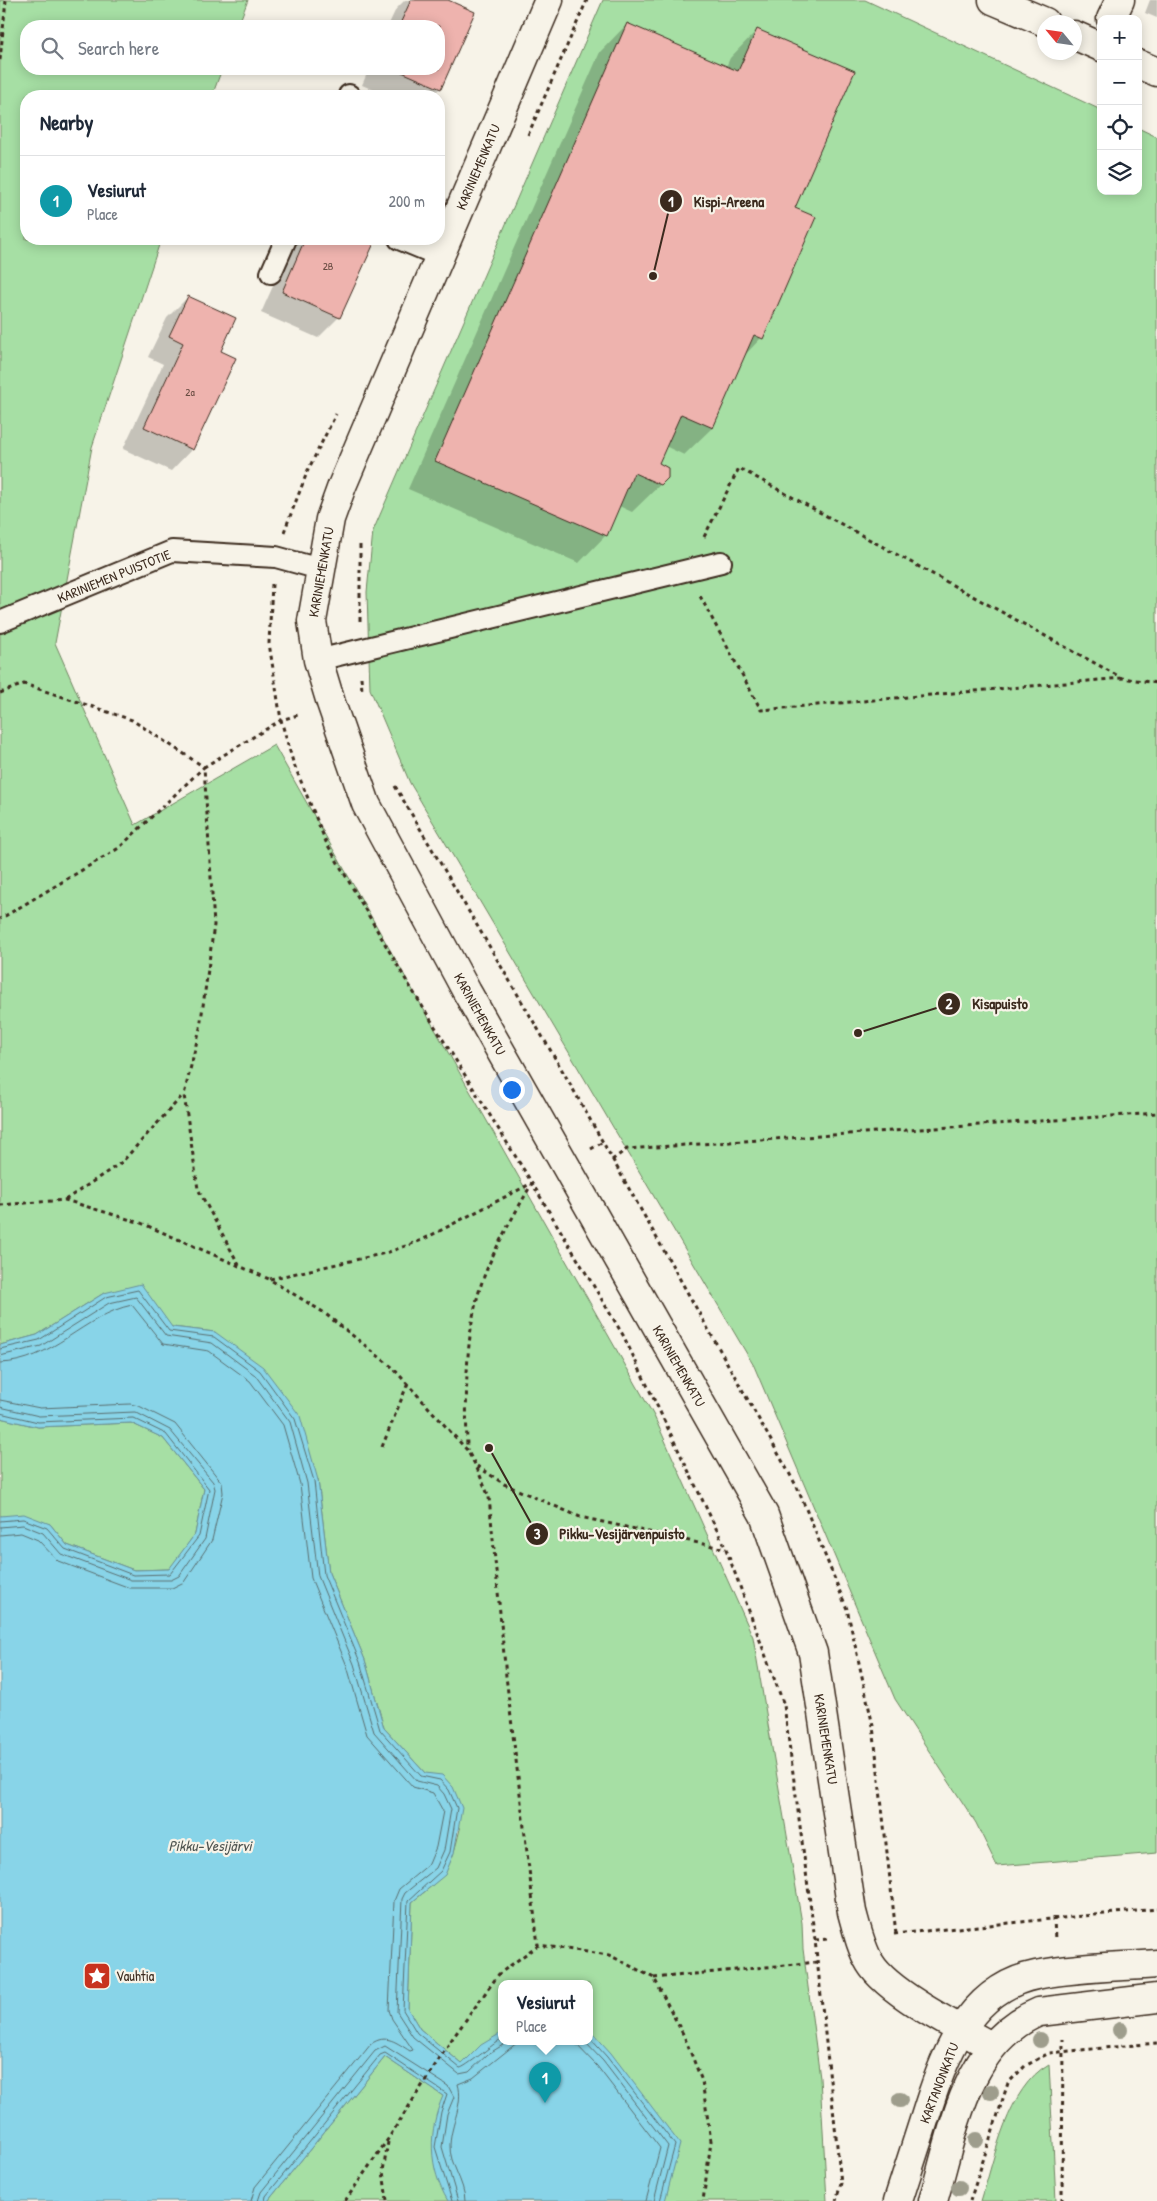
<!DOCTYPE html>
<html lang="en">
<head>
<meta charset="utf-8">
<style>
  body { margin:0; font-family:"Patrick Hand",sans-serif; background:#f2f2f3; color:#1f2937 }
  .controls { position:absolute; right:15px; top:15px; display:grid; overflow:hidden; border-radius:10px; box-shadow:0 2px 12px #0003 }
  .controls button { width:45px; height:45px; display:grid; place-items:center; padding:0; border:0; border-bottom:1px solid #e0e1e3; background:#fff; color:#1f2937; font:25px sans-serif }
  .compass { position:absolute; left:1037px; top:15px; width:45px; height:45px; border-radius:50%; background:#fff; box-shadow:0 2px 12px #0003; rotate:299deg }
  .you { position:absolute; left:511px; top:1089px; width:18px; height:18px; margin:-12px; border:4px solid #fff; border-radius:50%; background:#1a73e8; box-shadow:0 0 0 8px #1a73e833 }
  .badge { display:grid; place-items:center; width:32px; height:32px; border-radius:50%; background:#c8321e; color:#fff; font-size:16px; font-weight:700 }
  .pin { position:absolute; translate:-50% -41px; filter:drop-shadow(0 1px 2px #0008) }
  .pin::after { content:''; position:absolute; top:26px; width:18px; height:15px; background:inherit; clip-path:polygon(0 0,100% 0,50% 100%) }
  .popup { position:absolute; left:498px; top:1980px; width:95px; height:65px; box-sizing:border-box; display:grid; place-content:center; border-radius:10px; background:#fff; filter:drop-shadow(0 1px 4px #0005); font-size:16px; white-space:nowrap; color:#747a83 }
  .popup b { font-size:19px; color:#1f2937 }
  .popup::after { content:''; position:absolute; left:50%; top:100%; margin-left:-10px; border:10px solid transparent; border-top-color:#fff }
  .list { margin:0; padding:0; list-style:none }
  h2 { display:flex; justify-content:space-between; align-items:center; height:65px; margin:0; padding:0 20px; font-size:21px }
  h2 small { font-size:16px; font-weight:400; color:#747a83 }
  .list li { display:grid; grid-template-columns:32px 1fr auto; gap:15px; align-items:center; box-sizing:border-box; height:90px; padding:0 20px; border-top:1px solid #e0e1e3 }
  .list b { display:block; font-size:19px; white-space:nowrap }
  .list p { margin:0; font-size:16px; white-space:nowrap; color:#747a83 }
  .list em { font-size:16px; font-style:normal; color:#747a83 }
  .icon { flex:none; width:28px; height:28px; fill:none; stroke:currentColor; stroke-width:2; stroke-linecap:round; stroke-linejoin:round }
  .map { position:relative; flex:none; width:1157px; height:2201px; overflow:hidden }
  .search { position:absolute; background:#fff; box-shadow:0 2px 12px #0003; left:20px; top:20px; width:425px; height:55px; display:flex; align-items:center; gap:12px; box-sizing:border-box; padding:0 18px; border-radius:20px; color:#747a83; font-size:19px }
  .panel { position:absolute; background:#fff; box-shadow:0 2px 12px #0003; left:20px; top:90px; width:425px; height:155px; border-radius:20px }
  .map>svg:first-child { display:block }
  .green { fill:#a6dfa4; stroke:#708461; fill-rule:evenodd }
  .water { fill:#88d4e8; stroke:#699097 }
  .shadow { fill:#0003 }
  .lines { fill:none; stroke-linecap:round; stroke-linejoin:round }
  .shore { stroke:#5a6e6f; stroke-width:1 }
  .building { fill:#eeb3ae; stroke:#3b2a1e }
  .service-casing { stroke:#3b2a1e; stroke-width:24 }
  .minor-casing { stroke:#3b2a1e; stroke-width:31 }
  .secondary-casing { stroke:#3b2a1e; stroke-width:31 }
  .path { stroke:#3b2a1e; stroke-width:3; stroke-dasharray:4 4; stroke-linecap:butt }
  .service { stroke:#f7f3e8; stroke-width:20 }
  .minor { stroke:#f7f3e8; stroke-width:28 }
  .secondary { stroke:#f7f3e8; stroke-width:28 }
  .tree { fill:#9e9d8c }
  .labels { text-anchor:middle; stroke-width:4.5; stroke-linejoin:round; paint-order:stroke }
  .number-label { font-size:11px; fill:#684c42 }
  .street-label { font-size:14px; fill:#3b2a1e; stroke:#f7f3e8 }
  .poi-label { font-size:14px; fill:#3b2a1e; stroke:#f7f3e8; text-anchor:start }
  .water-label { font-size:15px; font-style:italic; fill:#4e5450; stroke:#f7f3e8 }
  .leader { fill:none; stroke:#3b2a1e; stroke-width:2 }
  .callout-dot { fill:#3b2a1e; stroke:#f7f3e8; stroke-width:2 }
  .mark-label { font-size:15px; text-anchor:middle; font-weight:bold; fill:#fff }
  .callout-label { font-size:15px; text-anchor:middle; font-weight:bold; fill:#3b2a1e; stroke:#f7f3e8; stroke-width:4.5; stroke-linejoin:round; paint-order:stroke }
</style>
</head>
<body>
<div class="map">
<svg width="1157" height="2201" viewBox="0 0 1157 2201">
  <rect width="100%" height="100%" fill="#f7f3e8"/>
  <filter id="ink" filterUnits="userSpaceOnUse"><feTurbulence type="fractalNoise" baseFrequency=".02" numOctaves="2"/><feDisplacementMap in="SourceGraphic" scale="10" xChannelSelector="R" yChannelSelector="G"/><feConvolveMatrix kernelMatrix="1 2 1 2 8 2 1 2 1" color-interpolation-filters="sRGB"/></filter>
  <g filter="url(#ink)">
    <g class="green">
      <path d="M0 0H248L238 26H26V69H222L212 96H26V239H161L92 447 55 643 135 825 274 745 654 1416 753 1637 802 1923 803 1949 820 2078 827 2201H268L385 2057 443 2096 462 2064 420 2029 408 2009 412 1902C446 1875 450 1871 460 1829L425 1773 384 1728 365 1660 329 1573 318 1480 215 1332 172 1327 104 1293 37 1335 0 1345ZM501 1984H589V2042H501Z"/>
      <path d="M603 0H865L1101 110V191H1138V128L1157 137V1853L997 1866 976 1823 895 1699 754 1366 410 783 370 689 367 592 373 531Z"/>
      <path d="M0 1418 38 1427 131 1423 163 1438 204 1489 195 1534 170 1569 134 1570 67 1545 50 1524 0 1516Z"/>
      <path d="M1049 2064 1056 2201H981C995 2157 1007 2088 1049 2064Z"/>
    </g>
    <path class="water" d="M141 1284 172 1327 215 1332 263 1367 300 1416 318 1480 329 1573 365 1660 384 1728 425 1773 442 1775 453 1787 462 1808 454 1853 445 1875 412 1902 408 2009 420 2029 462 2064 481 2045 501 2033V2042H589V2031L592 2032 611 2053 680 2144 665 2201H448C428 2168 428 2130 443 2096L385 2057 268 2201H0V1516L24 1514 50 1524 67 1545 134 1570 169 1569 195 1534 204 1489 163 1438 131 1423 38 1427 0 1418V1345L37 1335 104 1293Z"/>
    <g class="shadow">
      <path d="M405 0H445L440 88 432 96H388L362 85 369 69H439V26H388L396 9Z"/>
      <path d="M1150 0H1157V18L1145 13Z"/>
      <path d="M627 24 726 67 730 58 757 30 794 209 761 338 743 357 712 428 684 455 665 446 657 464 667 478 632 512 619 506 606 535 579 563 408 489 600 52Z"/>
      <path d="M294 239H368L373 241 339 317 318 338 261 313Z"/>
      <path d="M188 297 219 351 192 449 171 471 123 449 163 364 148 357 167 318Z"/>
    </g>
    <g class="lines">
      <g class="shore">
        <path d="M0 1349 39 1340 106 1297 138 1290 169 1331 214 1337 260 1371 295 1419 314 1481 324 1575 360 1662 380 1730 421 1776 440 1780 449 1790 457 1808 450 1852 441 1871 408 1901 403 2010 417 2033 460 2068C465 2068 493 2044 501 2039"/>
        <path d="M0 1356 41 1346 109 1303 136 1297 166 1336 212 1343 255 1375 290 1422 307 1483 318 1576 354 1664 374 1732 417 1781 437 1786 444 1794 451 1809 444 1850 436 1868 405 1893 402 1899 397 2012 413 2037 459 2074 469 2072 488 2054 508 2042"/>
        <path d="M0 1363C52 1362 84 1315 132 1305L163 1344 209 1351 250 1381 283 1425 300 1484 311 1578 347 1666 367 1735 413 1787 433 1793 443 1811 436 1847 429 1864 399 1889 394 1901 389 2010 392 2019 413 2050 410 2051C397 2043 386 2033 371 2044L255 2187 251 2201"/>
        <path d="M0 1400 40 1408 130 1404 139 1406 175 1424 222 1483 223 1493 212 1540 184 1582 172 1588H130L58 1561 38 1540 21 1533 0 1535"/>
        <path d="M0 1407 39 1416 135 1412 170 1430 213 1482 215 1489 205 1539 179 1576 171 1580H131L61 1554 43 1533 23 1525 0 1527"/>
        <path d="M0 1413 38 1422 133 1418 166 1434 209 1489 199 1536 170 1574 133 1575 65 1549 47 1528 23 1519 0 1521"/>
        <path d="M589 2037 607 2057 675 2145 660 2201"/>
        <path d="M574 2042 597 2066 660 2148 646 2201"/>
        <path d="M585 2042 603 2061 668 2146 654 2201"/>
        <path d="M258 2201 261 2192 375 2051 385 2046 448 2086 454 2097 447 2114 442 2147 458 2201"/>
        <path d="M265 2201 266 2196 380 2055 385 2053 447 2094 441 2112 435 2147 452 2201"/>
        <path d="M465 2201C465 2182 449 2164 450 2145 451 2123 464 2104 458 2084L473 2078 518 2042"/>
      </g>
    </g>
    <g class="building">
      <path d="M411 0H448L475 12 441 89 395 69H439V26H399Z"/>
      <path d="M627 23 738 71 757 29 855 71 795 208 816 217 763 339 754 335 713 428 681 414 659 463 668 468V478L661 485 634 473 607 536 435 461Z"/>
      <path d="M305 239 375 241 340 318 282 292Z"/>
      <path d="M188 296 236 318 221 351 236 358 193 450 144 427 183 343 169 336Z"/>
    </g>
    <g class="lines">
      <g class="service-casing">
        <g id="service">
          <path d="M349 96V95"/>
          <path d="M399 239 440 256"/>
          <path d="M271 273 286 239"/>
          <path d="M0 622 172 551 276 557 320 569"/>
          <path d="M318 660 721 562"/>
        </g>
      </g>
      <g class="minor-casing">
        <g id="minor">
          <path d="M549 0 342 486 330 519 312 621 318 660 331 703 366 804 467 992 764 1515 813 1653 852 1912C857 1930 861 1948 870 1963 888 1993 960 2029 991 2046"/>
          <path d="M993 0 1045 22"/>
          <path d="M1111 19 1120 0"/>
          <path d="M1074 35 1101 47"/>
          <path d="M1138 64 1157 72"/>
        </g>
      </g>
      <g class="secondary-casing">
        <g id="secondary">
          <path d="M898 2201C907 2173 916 2145 925 2117 943 2059 967 1989 1036 1975 1075 1967 1117 1967 1157 1964"/>
          <path d="M933 2201C953 2134 965 2042 1039 2012L1157 1998"/>
        </g>
      </g>
      <g class="path">
        <path d="M0 60 6 0"/>
        <path d="M528 135 587 0"/>
        <path d="M284 532 308 470 336 414"/>
        <path d="M704 537 739 468 1122 678 1157 683"/>
        <path d="M272 584 269 643 281 720 293 762 326 842 406 980 532 1183 623 1335 726 1549 784 1705 815 1940 841 2183 836 2201"/>
        <path d="M700 596 761 710 1122 678"/>
        <path d="M360 621V542"/>
        <path d="M361 677 362 691"/>
        <path d="M0 693 24 684 132 720 204 767 119 848 0 919"/>
        <path d="M395 786 565 1075 797 1487 847 1609 873 1726 896 1934"/>
        <path d="M591 1149 603 1142"/>
        <path d="M612 1160 627 1149 1157 1113"/>
        <path d="M65 1200 122 1162 183 1095"/>
        <path d="M0 1205 65 1200 141 1223 269 1279 323 1312 392 1367 467 1450 476 1466 489 1497 506 1676 538 1945 609 1955 654 1978 684 2036 702 2081 711 2141 703 2201"/>
        <path d="M239 1265 198 1189 184 1095 200 1028 214 925 204 767 281 720 301 714"/>
        <path d="M270 1279 386 1253 422 1240 532 1183C515 1214 495 1246 483 1279 464 1333 466 1393 467 1450"/>
        <path d="M382 1447 408 1383"/>
        <path d="M477 1466 504 1484 580 1517 726 1549"/>
        <path d="M1054 1917 1055 1941"/>
        <path d="M894 1934 1157 1909"/>
        <path d="M815 1940 828 1939"/>
        <path d="M654 1978 817 1962"/>
        <path d="M345 2201 388 2139 452 2039 499 1974 538 1945"/>
        <path d="M387 2201 383 2171 388 2142"/>
        <path d="M970 2201 1008 2083 1025 2066 1049 2053 1157 2043"/>
        <path d="M1062 2201 1063 2039"/>
      </g>
      <use href="#service" class="service"/>
      <use href="#minor" class="minor"/>
      <use href="#secondary" class="secondary"/>
    </g>
    <g class="tree">
      <circle cx="1120" cy="2030" r="8"/>
      <circle cx="1040" cy="2040" r="8"/>
      <circle cx="991" cy="2092" r="8"/>
      <circle cx="900" cy="2100" r="8"/>
      <circle cx="976" cy="2140" r="8"/>
      <circle cx="959" cy="2188" r="8"/>
    </g>
  </g>
  <defs>
    <g id="sight-square" transform="scale(1.4375)"><rect x="-9" y="-9" width="18" height="18" rx="4" fill="#c8321e" stroke="#f7f3e8"/><path d="M0-6L1.8-2.2L6-1.7L2.9 1.2L3.7 5.4L0 3.3L-3.7 5.4L-2.9 1.2L-6-1.7L-1.8-2.2Z" fill="#fff"/></g>
  </defs>
  <g fill-rule="evenodd">
    <use href="#sight-square" x="97" y="1976"/>
  </g>
  <g class="labels">
    <g class="number-label">
      <text x="328" y="270">2B</text>
      <text x="190" y="396">2a</text>
    </g>
    <g class="street-label">
      <text transform="translate(478 167) rotate(-67)" y="5">KARINIEMENKATU</text>
      <text transform="translate(321 572) rotate(-80)" y="5">KARINIEMENKATU</text>
      <text transform="translate(114 576) rotate(-22)" y="5">KARINIEMEN PUISTOTIE</text>
      <text transform="translate(480 1014) rotate(61)" y="5">KARINIEMENKATU</text>
      <text transform="translate(679 1366) rotate(60)" y="5">KARINIEMENKATU</text>
      <text transform="translate(826 1739) rotate(81)" y="5">KARINIEMENKATU</text>
      <text transform="translate(939 2083) rotate(-69)" y="5">KARTANONKATU</text>
    </g>
    <g class="poi-label">
      <text x="116" y="1981">Vauhtia</text>
    </g>
    <g class="water-label">
      <text x="210" y="1851">Pikku-Vesijärvi</text>
    </g>
  </g>
  <path class="leader" d="M653 276L671 201M858 1033L949 1004M489 1448L537 1534"/>
  <g class="callout-dot">
    <circle cx="653" cy="276" r="5"/>
    <circle cx="858" cy="1033" r="5"/>
    <circle cx="489" cy="1448" r="5"/>
    <circle cx="671" cy="201" r="12"/>
    <circle cx="949" cy="1004" r="12"/>
    <circle cx="537" cy="1534" r="12"/>
  </g>
  <g class="mark-label">
    <text x="671" y="207">1</text>
    <text x="949" y="1009">2</text>
    <text x="537" y="1539">3</text>
  </g>
  <g class="callout-label">
    <text x="729" y="207">Kispi-Areena</text>
    <text x="1000" y="1009">Kisapuisto</text>
    <text x="622" y="1539">Pikku-Vesijärvenpuisto</text>
  </g>
</svg>
<div class="controls">
<button>+</button>
<button>−</button>
<button><svg class="icon" aria-label="locate" viewBox="0 0 24 24"><circle cx="12" cy="12" r="6"/><path d="M12 2v4M12 18v4M2 12h4M18 12h4"/></svg></button>
<button><svg class="icon" aria-label="layers" viewBox="0 0 24 24"><path d="M12 4l9 5-9 5-9-5zM3 14l9 5 9-5"/></svg></button>
</div>
<svg class="compass" viewBox="-18 -18 36 36"><path d="M0-13l5 13h-10z" fill="#e53935"/><path d="M0 13l5-13h-10z" fill="#747a83"/></svg>
<div class="you"></div>
<div class="pin badge" style="left:545px;top:2103px;background:#0f9aa8">1</div>
<div class="popup"><b>Vesiurut</b>Place</div>
<div class="search"><svg class="icon" aria-label="search" viewBox="0 0 24 24"><circle cx="10" cy="10" r="6"/><path d="M15 15l6 6"/></svg>Search here</div>
<section class="panel">
<h2>Nearby<small></small></h2>
<ul class="list">
<li><span class="badge" style="background:#0f9aa8">1</span><div><b>Vesiurut</b><p>Place</p></div><em>200 m</em></li>
</ul>
</section>
</div>
</body>
</html>
